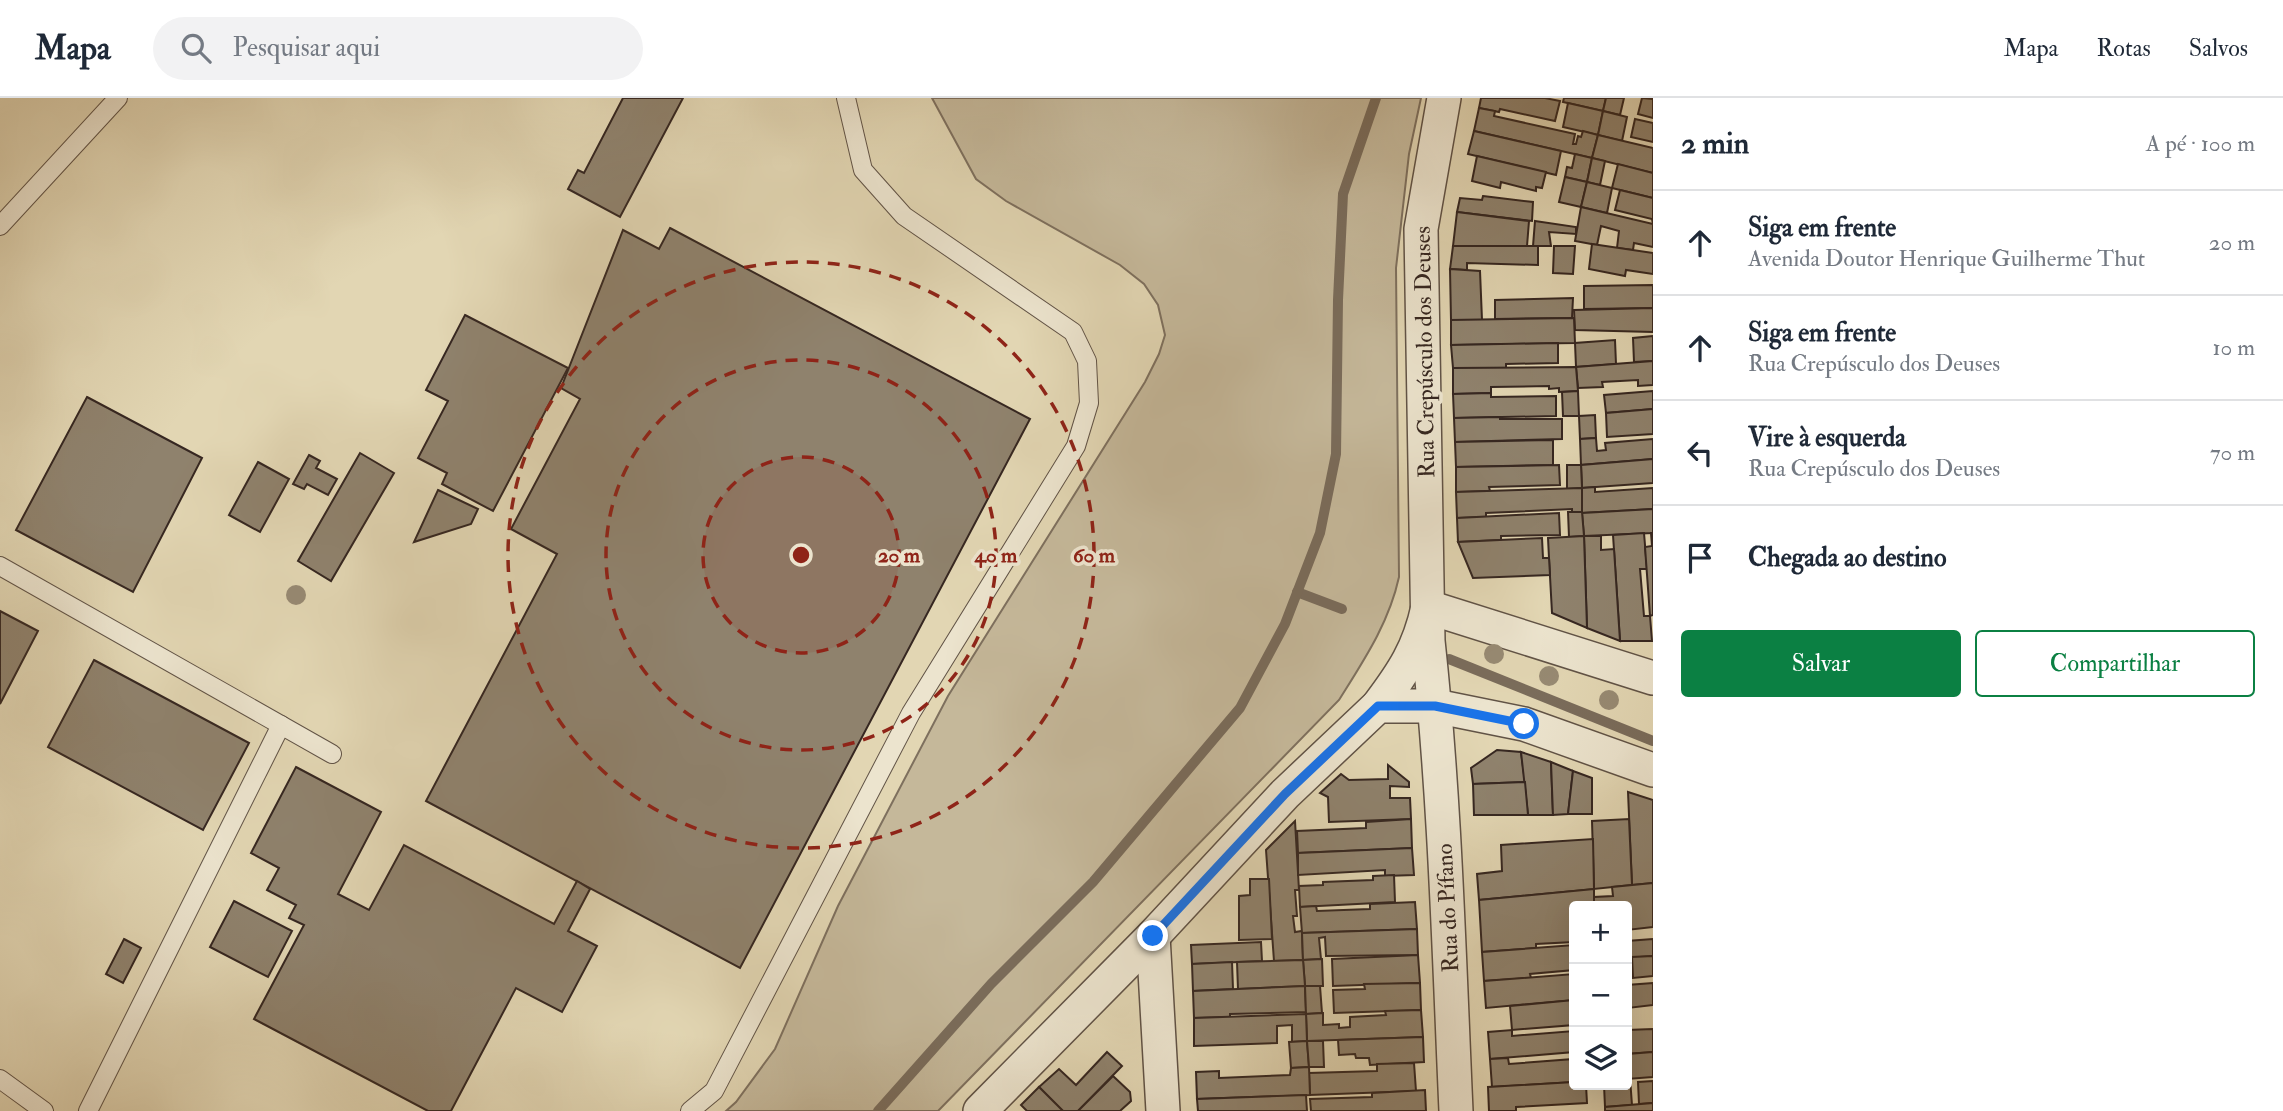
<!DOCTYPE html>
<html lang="pt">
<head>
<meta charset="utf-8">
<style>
  body { margin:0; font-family:"IM FELL Double Pica",serif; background:#f2f2f3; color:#1f2937 }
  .controls { position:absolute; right:21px; bottom:21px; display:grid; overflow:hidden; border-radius:7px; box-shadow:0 7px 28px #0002 }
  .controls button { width:63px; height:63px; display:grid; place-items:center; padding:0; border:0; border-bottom:2px solid #e0e1e3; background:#fff; color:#1f2937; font:35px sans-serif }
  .stop { position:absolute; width:21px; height:21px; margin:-16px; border:5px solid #1a73e8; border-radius:50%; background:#fff }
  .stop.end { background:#1a73e8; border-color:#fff; box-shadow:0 2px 7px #0008 }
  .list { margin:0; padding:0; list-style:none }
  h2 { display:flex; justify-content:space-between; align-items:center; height:91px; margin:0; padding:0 28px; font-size:30px }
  h2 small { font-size:23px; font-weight:400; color:#747a83 }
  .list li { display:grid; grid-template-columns:46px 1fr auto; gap:21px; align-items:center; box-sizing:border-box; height:105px; padding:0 28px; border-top:2px solid #e0e1e3 }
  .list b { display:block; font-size:26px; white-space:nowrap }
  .list p { margin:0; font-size:23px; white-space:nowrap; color:#747a83 }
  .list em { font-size:23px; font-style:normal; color:#747a83 }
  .actions { display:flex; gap:14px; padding:21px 28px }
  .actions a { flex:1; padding:16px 0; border:2px solid #0b8043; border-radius:7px; text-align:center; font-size:24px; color:#0b8043 }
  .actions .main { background:#0b8043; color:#fff }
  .icon { flex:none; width:38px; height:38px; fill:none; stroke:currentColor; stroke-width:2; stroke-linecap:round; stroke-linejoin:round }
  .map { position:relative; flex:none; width:1653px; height:1013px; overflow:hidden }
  header { display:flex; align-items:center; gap:42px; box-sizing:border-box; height:98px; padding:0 35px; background:#fff; border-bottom:2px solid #e0e1e3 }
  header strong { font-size:33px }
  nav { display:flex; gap:38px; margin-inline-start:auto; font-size:24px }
  .search { width:490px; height:63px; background:#f2f2f3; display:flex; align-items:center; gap:18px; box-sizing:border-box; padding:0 24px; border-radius:38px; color:#747a83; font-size:26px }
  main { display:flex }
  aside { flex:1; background:#fff }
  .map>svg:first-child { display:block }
  .green { fill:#c5b89a; stroke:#7e705e; stroke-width:2 }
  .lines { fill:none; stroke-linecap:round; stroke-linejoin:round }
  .stream { stroke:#7a6c5b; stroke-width:10 }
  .building { fill:#8f826d; stroke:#362721; stroke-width:2 }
  .lane-casing { stroke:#615346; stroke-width:20 }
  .street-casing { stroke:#615346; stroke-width:36 }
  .lane { stroke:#ece4ce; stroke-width:18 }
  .street { stroke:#ece4ce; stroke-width:33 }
  .tree { fill:#978a73 }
  .route { stroke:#1a73e8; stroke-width:9 }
  .ring { fill:none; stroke:#8f2418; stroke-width:3.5; stroke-dasharray:12 9 }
  .labels { text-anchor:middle; stroke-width:7; stroke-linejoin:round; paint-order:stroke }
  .street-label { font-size:23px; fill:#362721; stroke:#ece4ce }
  .centre { fill:#8f2418; stroke:#ece4ce; stroke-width:3.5 }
  .ring-label { font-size:21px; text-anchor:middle; font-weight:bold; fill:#8f2418; stroke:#ece4ce; stroke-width:7; stroke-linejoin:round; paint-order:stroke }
</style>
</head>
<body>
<header>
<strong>Mapa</strong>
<div class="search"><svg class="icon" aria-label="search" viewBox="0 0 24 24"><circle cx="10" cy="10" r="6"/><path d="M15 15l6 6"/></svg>Pesquisar aqui</div>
<nav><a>Mapa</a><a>Rotas</a><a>Salvos</a></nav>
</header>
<main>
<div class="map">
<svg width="1653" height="1013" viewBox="0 0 1653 1013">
  <rect width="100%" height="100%" fill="#e2d6b3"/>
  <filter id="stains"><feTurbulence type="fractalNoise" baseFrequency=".00286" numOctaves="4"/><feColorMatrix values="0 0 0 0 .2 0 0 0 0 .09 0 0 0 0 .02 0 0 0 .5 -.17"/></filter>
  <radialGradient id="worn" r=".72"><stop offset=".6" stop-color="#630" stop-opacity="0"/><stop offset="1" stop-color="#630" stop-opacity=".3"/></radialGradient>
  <path class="green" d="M932 0H1421L1409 56 1396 170 1399 479C1389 525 1364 562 1339 602L938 1013H726L736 1004 775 951 838 808 948 598 1145 284 1159 256 1165 237 1158 207 1144 186 1120 167 1006 103 976 81Z"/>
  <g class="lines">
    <g class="stream">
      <path d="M1297 494 1342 511"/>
      <path d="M1449 561 1653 643"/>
      <path d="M878 1013 991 886 1093 784 1240 610 1285 526 1320 435 1336 356 1338 202 1343 96 1376 0"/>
    </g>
  </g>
  <g class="building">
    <path d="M623 0H683L620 119 568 91 578 72 584 75Z"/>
    <path d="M1481 0H1545L1560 3 1555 23 1500 11 1499 14 1479 10Z"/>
    <path d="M1564 0H1606L1603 13 1563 4Z"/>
    <path d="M1606 0H1624L1620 17 1603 13Z"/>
    <path d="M1642 0 1653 1V20L1638 16Z"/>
    <path d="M1568 5 1603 13 1598 37 1563 29Z"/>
    <path d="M1479 10 1495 13 1494 18 1575 36 1573 46H1576L1578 38 1581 39 1583 33 1598 37 1592 60 1474 33Z"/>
    <path d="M1603 13 1627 19 1622 43 1598 37Z"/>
    <path d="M1635 21 1653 25V44L1631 39Z"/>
    <path d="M1474 33 1561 53 1556 77 1468 56Z"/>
    <path d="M1598 37 1653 50V75L1592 60Z"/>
    <path d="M1575 56 1592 60 1587 84 1565 79 1567 69 1572 70Z"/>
    <path d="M1477 58 1546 74 1542 90 1536 89V93L1501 84 1500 90 1472 83Z"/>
    <path d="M1592 60 1605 63 1600 87 1587 84Z"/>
    <path d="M1618 66 1653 75V100L1612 90Z"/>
    <path d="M1565 79 1587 84 1581 109 1559 104Z"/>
    <path d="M1587 84 1612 90 1607 115 1581 109Z"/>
    <path d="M1620 92 1653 100V126L1652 121 1615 112Z"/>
    <path d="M1483 98 1533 104 1532 123 1457 114 1460 100 1482 102Z"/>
    <path d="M1581 109 1653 126V149L1634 145 1633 152 1617 150 1619 133 1601 128 1597 147 1575 143Z"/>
    <path d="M1457 114 1529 123 1527 148H1453Z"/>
    <path d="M1535 123 1576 129V136L1549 134 1551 148H1533Z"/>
    <path d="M670 130 1030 321 740 870 426 703 557 456 511 431 580 301 561 290 623 132 659 151Z"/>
    <path d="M1592 146 1653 155V176L1626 172 1625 178 1589 171Z"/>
    <path d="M1453 148H1538V167L1467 165V172L1450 171Z"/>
    <path d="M1554 148H1575L1573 176 1553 175Z"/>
    <path d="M1450 171 1480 173 1482 222H1451Z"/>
    <path d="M1653 187V210L1584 211V188Z"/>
    <path d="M1573 200 1572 220 1495 221V202Z"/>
    <path d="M1653 210V234L1575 232 1574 212Z"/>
    <path d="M465 217 568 270 493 413 442 386 447 375 418 360 448 303 426 292Z"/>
    <path d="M1574 220 1575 245 1451 247V222Z"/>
    <path d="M1653 238V263L1634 264 1633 240Z"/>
    <path d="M1615 242 1616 266 1576 269 1575 245Z"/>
    <path d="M1558 245V265L1506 266V270H1453L1451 247Z"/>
    <path d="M1653 263V287L1638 288V282L1602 284 1603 289 1578 290 1576 269Z"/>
    <path d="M1576 269 1578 293 1559 294V290L1549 291V288L1491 289V295L1453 296V270Z"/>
    <path d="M1578 293 1579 318H1563L1562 294Z"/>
    <path d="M1653 293V311L1606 315 1604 297Z"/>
    <path d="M1491 295V299L1556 298V318L1454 320 1453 296Z"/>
    <path d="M87 299 202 360 133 494 16 432Z"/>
    <path d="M1653 311V336L1607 339 1606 315Z"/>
    <path d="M1595 317 1596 340 1580 341 1579 318Z"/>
    <path d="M1500 319V321H1562V341L1455 344 1454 320Z"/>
    <path d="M1596 340 1597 353 1606 352 1605 345 1653 341V361L1581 367 1580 341Z"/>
    <path d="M1553 342V367L1456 369 1455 344Z"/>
    <path d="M360 355 394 375 331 483 298 463Z"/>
    <path d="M309 357 320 363 316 370 337 381 328 397 307 386 304 391 293 386Z"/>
    <path d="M1653 361V385L1582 390 1581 367Z"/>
    <path d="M258 364 289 381 260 434 229 417Z"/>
    <path d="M1559 367 1560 387 1489 389 1490 393 1456 394V369Z"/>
    <path d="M1567 367H1581L1582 390 1567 391Z"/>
    <path d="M1595 389V394L1653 390V411L1582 415V390Z"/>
    <path d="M1582 390V414H1572V411L1486 415V419L1457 420 1456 394Z"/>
    <path d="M438 392 478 411 471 426 414 444Z"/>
    <path d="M1653 411V435L1584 438 1582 415Z"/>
    <path d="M1568 414H1582L1584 438 1569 439Z"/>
    <path d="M1559 415 1560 437 1501 438V442L1458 444 1457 420Z"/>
    <path d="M1644 435 1647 471H1640L1644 518H1650L1652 543H1620L1613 437Z"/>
    <path d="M1651 435H1653V517L1650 518 1645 449 1652 448Z"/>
    <path d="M1584 438H1601V452L1614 451 1620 543 1587 530Z"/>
    <path d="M1584 438 1587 530 1552 515 1549 460 1548 440Z"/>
    <path d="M1542 440 1543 460H1549L1550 477 1473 480 1458 444Z"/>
    <path d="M0 513 38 533 0 606Z"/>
    <path d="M94 562 249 645 203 732 48 649Z"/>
    <path d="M1497 652 1521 654 1525 684 1473 686 1471 670Z"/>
    <path d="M1521 654 1551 664 1553 717H1528Z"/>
    <path d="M1551 664 1573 673 1568 716 1553 717Z"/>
    <path d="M1388 667 1409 684V689L1390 688V700H1410L1411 721 1329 724 1328 699 1320 695 1341 676 1349 682 1388 681Z"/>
    <path d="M296 669 381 714 338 796 369 812 404 747 554 826 577 783 590 791 568 833 597 848 562 914 516 890 451 1013H428L254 921 304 827 289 820 296 807 267 792 279 770 251 755Z"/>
    <path d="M1573 673 1592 680V716H1568Z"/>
    <path d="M1525 684 1528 717H1474L1473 686Z"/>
    <path d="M1628 694 1653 702V785L1632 787Z"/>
    <path d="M1411 721 1412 750 1298 755 1297 733 1366 730V724Z"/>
    <path d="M1629 721 1632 787 1594 791 1592 723Z"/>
    <path d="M1295 723 1299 792H1295L1297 818H1293L1295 834 1302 833 1303 862 1274 863 1266 752Z"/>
    <path d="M1593 741 1594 791 1479 802 1477 776 1502 773 1501 747Z"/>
    <path d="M1412 750 1414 777 1385 778V772L1298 777V755Z"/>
    <path d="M1394 777 1395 804 1300 809 1299 788 1323 787V784L1373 782V778Z"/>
    <path d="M1250 781H1269L1272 841 1239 842V798L1250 797Z"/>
    <path d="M1653 785V829L1627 832V808H1594V799L1613 798 1612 789Z"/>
    <path d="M1594 791V808H1574V844L1536 846V850L1482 854 1479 802Z"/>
    <path d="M234 803 292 833 268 879 210 849Z"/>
    <path d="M1415 804 1417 831 1302 835 1300 809 1316 808 1317 813 1370 811V806Z"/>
    <path d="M1417 831 1418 857 1326 858 1325 839 1319 840 1321 861 1303 862 1302 835Z"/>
    <path d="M124 841 141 850 123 885 106 876Z"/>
    <path d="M1653 841V858L1627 860V843Z"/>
    <path d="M1261 844 1262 863 1192 866 1191 847Z"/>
    <path d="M1574 847V872L1530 876 1531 880 1484 883 1482 854Z"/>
    <path d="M1418 857 1420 885 1333 888 1332 861Z"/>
    <path d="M1653 858V878L1633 880 1632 859Z"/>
    <path d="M1322 861 1323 888H1305L1303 862Z"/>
    <path d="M1303 862 1305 888 1238 891 1237 864Z"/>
    <path d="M1232 864 1233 891 1193 893 1192 866Z"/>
    <path d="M1574 876V902L1486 910 1484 883Z"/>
    <path d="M1420 885 1421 912 1334 915 1333 892 1365 891 1364 886Z"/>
    <path d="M1653 885V907L1628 910 1627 887Z"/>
    <path d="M1305 888 1306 914 1230 916V919L1194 920 1193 893Z"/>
    <path d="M1305 888H1320L1322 915 1306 916Z"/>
    <path d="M1574 902V927L1512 932 1510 908Z"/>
    <path d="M1421 912 1423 939 1307 943 1306 916 1323 915V927L1339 926V930L1350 929V919L1386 917 1385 913Z"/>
    <path d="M1306 916 1307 943 1292 944V927L1277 928V945L1194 948V920Z"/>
    <path d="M1653 931V954L1627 956V932Z"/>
    <path d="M1512 932V938L1574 933V954L1490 961 1488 934Z"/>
    <path d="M1423 939 1424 964 1370 967 1369 960H1356L1355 956 1339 957 1338 942Z"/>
    <path d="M1307 943 1309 969 1291 970 1289 944Z"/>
    <path d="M1307 943H1323L1324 969H1309Z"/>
    <path d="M1107 954 1122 968 1078 1013H1063L1039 989 1059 971 1076 987Z"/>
    <path d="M1573 954 1574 984 1492 989 1490 961 1508 960 1509 966 1573 961Z"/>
    <path d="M1653 954V979L1627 981V956Z"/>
    <path d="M1414 965 1416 993 1310 997 1309 975 1377 973V966Z"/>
    <path d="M1309 969 1310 997 1197 1001 1196 974 1219 973V980L1290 977 1291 970Z"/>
    <path d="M1113 978 1130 994 1131 1003 1120 1013H1078Z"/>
    <path d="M1630 980 1632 1007 1605 1009 1604 987H1627V981Z"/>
    <path d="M1653 983V1005L1639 1006 1638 984Z"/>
    <path d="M1574 984V987H1586L1587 1005 1516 1009V1013H1489L1488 989Z"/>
    <path d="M1039 989 1063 1013H1027L1021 1007Z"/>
    <path d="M1425 992 1426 1013H1311L1310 1001 1372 999V995Z"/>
    <path d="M1306 997 1307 1013H1198L1197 1001Z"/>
    <path d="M1653 1005V1013H1605V1009Z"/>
  </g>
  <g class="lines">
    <g class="lane-casing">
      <g id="lane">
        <path d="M0 128 118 0"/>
        <path d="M0 468 332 656"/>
        <path d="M0 981 44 1013"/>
        <path d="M88 1013 281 627"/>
        <path d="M690 1013 714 993 911 615 1076 348 1089 305 1087 263 1073 234 904 118 863 72 846 0"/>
      </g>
    </g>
    <g class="street-casing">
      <g id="street">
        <path d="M1444 0 1421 131 1428 543C1445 699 1449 856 1456 1013"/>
        <path d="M1378 608C1403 575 1419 551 1428 509L1653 580"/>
        <path d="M1153 838 1163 1013"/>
        <path d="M980 1013 1153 838 1285 696 1378 608H1435L1524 626 1653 672"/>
      </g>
    </g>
    <use href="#lane" class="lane"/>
    <use href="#street" class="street"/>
  </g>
  <g class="tree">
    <circle cx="296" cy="497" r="10"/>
    <circle cx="1494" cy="556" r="10"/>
    <circle cx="1549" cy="578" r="10"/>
    <circle cx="1609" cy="602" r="10"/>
  </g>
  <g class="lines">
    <path class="route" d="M1153 838 1285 696 1378 608H1435L1524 626"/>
  </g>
  <circle cx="801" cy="457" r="98" fill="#8f2418" fill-opacity=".12"/>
  <g class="ring">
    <circle cx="801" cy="457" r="98"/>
    <circle cx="801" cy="457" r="195"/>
    <circle cx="801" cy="457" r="293"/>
  </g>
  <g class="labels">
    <g class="street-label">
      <text transform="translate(1424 254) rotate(-91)" y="8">Rua Crepúsculo dos Deuses</text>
      <text transform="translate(1447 810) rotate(-93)" y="8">Rua do Pífano</text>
    </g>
  </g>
  <circle cx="801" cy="457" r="10" class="centre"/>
  <g class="ring-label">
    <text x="899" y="464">20 m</text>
    <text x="996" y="464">40 m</text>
    <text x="1094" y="464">60 m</text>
  </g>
  <rect width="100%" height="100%" filter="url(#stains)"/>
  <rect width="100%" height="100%" fill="url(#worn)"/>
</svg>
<div class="controls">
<button>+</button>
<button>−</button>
<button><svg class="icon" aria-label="layers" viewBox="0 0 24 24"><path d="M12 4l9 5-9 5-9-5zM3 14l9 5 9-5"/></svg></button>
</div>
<div class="stop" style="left:1524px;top:626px"></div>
<div class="stop end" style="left:1153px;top:838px"></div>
</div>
<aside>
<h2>2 min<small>A pé · 100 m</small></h2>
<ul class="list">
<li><svg class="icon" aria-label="ahead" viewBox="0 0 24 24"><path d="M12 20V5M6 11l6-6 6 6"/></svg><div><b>Siga em frente</b><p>Avenida Doutor Henrique Guilherme Thut</p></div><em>20 m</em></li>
<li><svg class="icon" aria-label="ahead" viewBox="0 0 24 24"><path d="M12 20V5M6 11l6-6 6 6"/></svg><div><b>Siga em frente</b><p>Rua Crepúsculo dos Deuses</p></div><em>10 m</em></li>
<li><svg class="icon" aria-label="left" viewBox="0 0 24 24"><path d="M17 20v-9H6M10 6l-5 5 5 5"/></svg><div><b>Vire à esquerda</b><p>Rua Crepúsculo dos Deuses</p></div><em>70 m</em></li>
<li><svg class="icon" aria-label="arrive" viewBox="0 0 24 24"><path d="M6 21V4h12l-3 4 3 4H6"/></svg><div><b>Chegada ao destino</b></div></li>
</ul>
<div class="actions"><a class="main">Salvar</a><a>Compartilhar</a></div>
</aside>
</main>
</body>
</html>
